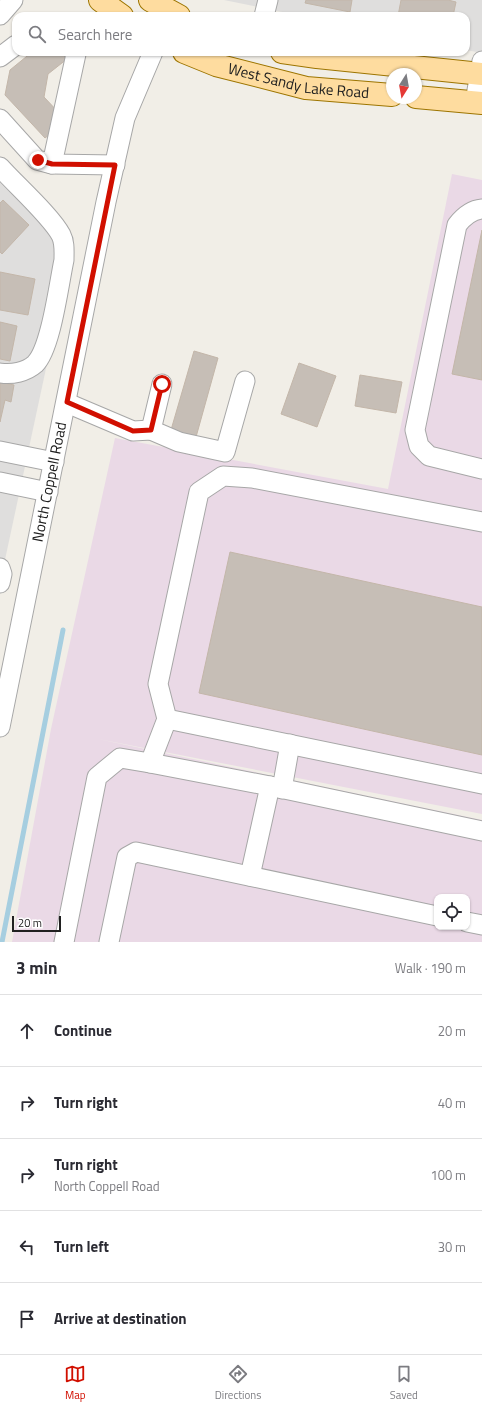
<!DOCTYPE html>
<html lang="en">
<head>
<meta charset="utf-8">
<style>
  body { margin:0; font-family:"Titillium Web",sans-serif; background:#f2f2f3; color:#2b2b33 }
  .controls { position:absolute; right:12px; bottom:12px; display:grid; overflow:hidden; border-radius:8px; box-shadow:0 1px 3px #0004 }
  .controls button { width:36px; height:36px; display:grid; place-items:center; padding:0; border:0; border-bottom:1px solid #e1e1e2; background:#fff; color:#2b2b33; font:20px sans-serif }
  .compass { position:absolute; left:386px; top:68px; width:36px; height:36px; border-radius:50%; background:#fff; box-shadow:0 1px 3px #0004; rotate:191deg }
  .scale { position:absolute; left:12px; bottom:10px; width:49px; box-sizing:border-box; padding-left:4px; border:2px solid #202020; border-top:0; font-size:11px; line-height:14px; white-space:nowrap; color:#202020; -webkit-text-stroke:3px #fff; paint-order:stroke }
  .stop { position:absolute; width:12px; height:12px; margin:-9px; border:3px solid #d10f00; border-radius:50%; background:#fff }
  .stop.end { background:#d10f00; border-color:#fff; box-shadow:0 1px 4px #0008 }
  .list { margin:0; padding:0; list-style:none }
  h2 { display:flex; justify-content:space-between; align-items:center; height:52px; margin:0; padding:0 16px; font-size:17px }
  h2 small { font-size:13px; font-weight:400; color:#7c7c81 }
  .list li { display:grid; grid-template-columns:26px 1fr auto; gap:12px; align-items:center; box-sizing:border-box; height:72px; padding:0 16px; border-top:1px solid #e1e1e2 }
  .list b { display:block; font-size:15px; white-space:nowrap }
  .list p { margin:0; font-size:13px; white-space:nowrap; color:#7c7c81 }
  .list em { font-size:13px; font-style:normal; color:#7c7c81 }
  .icon { flex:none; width:22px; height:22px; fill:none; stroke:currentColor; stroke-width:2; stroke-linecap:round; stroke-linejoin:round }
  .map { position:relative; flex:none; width:482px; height:942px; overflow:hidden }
  .search { position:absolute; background:#fff; box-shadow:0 1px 3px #0004; left:12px; right:12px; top:12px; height:44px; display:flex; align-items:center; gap:10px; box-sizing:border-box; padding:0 14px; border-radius:12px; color:#7c7c81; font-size:15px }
  .sheet { height:412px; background:#fff }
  nav { display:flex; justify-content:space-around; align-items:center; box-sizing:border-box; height:56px; border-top:1px solid #e1e1e2; background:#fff; font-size:11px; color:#7c7c81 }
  nav a { display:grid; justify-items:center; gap:2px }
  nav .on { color:#d10f00 }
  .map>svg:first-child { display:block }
  .residential { fill:#dfdedd }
  .industrial { fill:#ead9e6; fill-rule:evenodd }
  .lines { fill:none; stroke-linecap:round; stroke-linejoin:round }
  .stream { stroke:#a6cee0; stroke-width:5 }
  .building { fill:#c6beb6; stroke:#c3b6a9 }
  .minor-casing { stroke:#a7a7a7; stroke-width:21 }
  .major-casing { stroke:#9d7500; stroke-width:24 }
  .minor { stroke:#fff; stroke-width:19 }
  .major { stroke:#fedc9f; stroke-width:22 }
  .route { stroke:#d10f00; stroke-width:5 }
  .labels { text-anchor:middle; stroke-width:3; stroke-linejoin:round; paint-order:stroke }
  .street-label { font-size:15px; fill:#202020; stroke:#fff }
</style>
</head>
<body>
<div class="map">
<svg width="482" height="942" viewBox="0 0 482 942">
  <rect width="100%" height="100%" fill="#f1eee7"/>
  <g class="residential">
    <path d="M224 0H482V53L466 50V16H302Z"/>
    <path d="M0 162 74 238 0 583Z"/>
  </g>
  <path class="industrial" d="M452 174 482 180V814L98 739 482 820V942H12L51 729 115 438 388 489ZM437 897H467V927H437Z"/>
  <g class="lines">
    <path class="stream" d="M2 942 63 630"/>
  </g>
  <g class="building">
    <path d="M306 0H352L350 12 305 3Z"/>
    <path d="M401 0H448L456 2 453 16H398Z"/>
    <path d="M32 52H62L67 59 48 74 44 97 60 114 53 132 45 138 5 95 10 70Z"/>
    <path d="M3 200 29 225 2 254 0 252V203Z"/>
    <path d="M482 230V380L452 374Z"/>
    <path d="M0 272 35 279 28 315 0 310Z"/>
    <path d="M0 322 17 326 10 361 0 359Z"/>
    <path d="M194 351 218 358 196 437 171 430Z"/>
    <path d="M299 363 336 376 317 427 281 414Z"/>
    <path d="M360 375 402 382 396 413 355 406Z"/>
    <path d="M0 382 14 385 11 402 5 400 0 422Z"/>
    <path d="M230 552 482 607V755L199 693Z"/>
  </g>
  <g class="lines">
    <g class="minor-casing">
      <g id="minor">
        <path d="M0 15 13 0"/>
        <path d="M264 16 268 0"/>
        <path d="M0 57 16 45"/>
        <path d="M475 102 482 61"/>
        <path d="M0 119 37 160 52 164 115 165"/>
        <path d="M52 164 76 54 74 52"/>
        <path d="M0 167C16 185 51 216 61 235 65 243 64 251 64 260 59 283 51 349 35 364 26 372 12 375 0 373"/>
        <path d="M482 209C471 210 464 216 457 225L415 430 419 446 429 456 482 469"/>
        <path d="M67 403 133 431 151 430 179 442 225 452 245 381"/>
        <path d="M151 430 162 384"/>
        <path d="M0 451 54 462"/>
        <path d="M0 482 48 492"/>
        <path d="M482 522 252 478 223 476 199 492 158 684 167 719 482 784"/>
        <path d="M0 568 2 574 0 583"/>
        <path id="s1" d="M0 727 106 202 125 118 153 52"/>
        <path d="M150 763 167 719"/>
        <path d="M282 789 290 744"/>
        <path d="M250 876 270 786"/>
        <path d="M467 922 482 925"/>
        <path d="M64 942 97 777 120 758 150 763 270 786 482 831"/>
        <path d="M109 942 127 857 136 852 437 916"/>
      </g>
    </g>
    <g class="major-casing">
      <g id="major">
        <path d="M100 0 122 16"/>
        <path d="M150 0 179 16"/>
        <path id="s2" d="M184 52 216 65 306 88 392 95"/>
        <path d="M282 52 317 57 482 74"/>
        <path d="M416 97 482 103"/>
      </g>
    </g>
    <use href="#minor" class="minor"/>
    <use href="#major" class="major"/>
  </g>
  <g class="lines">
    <path class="route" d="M38 160 52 164 115 165 67 402 133 431 151 430 162 384"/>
  </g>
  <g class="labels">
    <g class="street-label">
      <text dy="5" stroke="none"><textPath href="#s2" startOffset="119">West Sandy Lake Road</textPath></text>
      <text dy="5" stroke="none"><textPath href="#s1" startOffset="250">North Coppell Road</textPath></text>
    </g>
  </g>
</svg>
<div class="controls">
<button><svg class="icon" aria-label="locate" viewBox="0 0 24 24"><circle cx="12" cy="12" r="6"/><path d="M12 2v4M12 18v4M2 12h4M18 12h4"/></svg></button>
</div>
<svg class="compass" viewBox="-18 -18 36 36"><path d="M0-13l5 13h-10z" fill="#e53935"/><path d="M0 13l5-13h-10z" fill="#7c7c81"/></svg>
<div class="scale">20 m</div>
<div class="stop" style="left:162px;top:384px"></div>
<div class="stop end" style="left:38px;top:160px"></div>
<div class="search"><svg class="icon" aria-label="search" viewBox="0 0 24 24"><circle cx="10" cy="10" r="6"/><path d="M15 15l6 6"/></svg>Search here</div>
</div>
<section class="sheet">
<h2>3 min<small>Walk · 190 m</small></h2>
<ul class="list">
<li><svg class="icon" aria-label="ahead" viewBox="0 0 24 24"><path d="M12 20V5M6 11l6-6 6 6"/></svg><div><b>Continue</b></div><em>20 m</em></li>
<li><svg class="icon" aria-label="right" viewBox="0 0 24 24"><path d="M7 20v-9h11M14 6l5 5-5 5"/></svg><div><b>Turn right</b></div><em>40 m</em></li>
<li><svg class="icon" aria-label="right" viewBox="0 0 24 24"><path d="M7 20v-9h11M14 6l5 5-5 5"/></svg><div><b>Turn right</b><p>North Coppell Road</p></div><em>100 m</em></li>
<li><svg class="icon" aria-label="left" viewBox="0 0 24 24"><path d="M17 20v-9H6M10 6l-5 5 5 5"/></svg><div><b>Turn left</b></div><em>30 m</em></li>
<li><svg class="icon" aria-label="arrive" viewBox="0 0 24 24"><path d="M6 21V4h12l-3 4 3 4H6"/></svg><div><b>Arrive at destination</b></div></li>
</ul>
</section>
<nav>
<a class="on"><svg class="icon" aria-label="map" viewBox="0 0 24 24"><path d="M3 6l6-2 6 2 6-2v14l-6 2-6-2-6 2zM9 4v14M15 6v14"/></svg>Map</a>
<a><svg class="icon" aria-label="directions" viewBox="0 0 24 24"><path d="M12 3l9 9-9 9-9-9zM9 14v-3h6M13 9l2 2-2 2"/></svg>Directions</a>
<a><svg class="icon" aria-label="saved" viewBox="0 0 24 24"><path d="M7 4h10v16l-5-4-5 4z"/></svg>Saved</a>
</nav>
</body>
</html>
